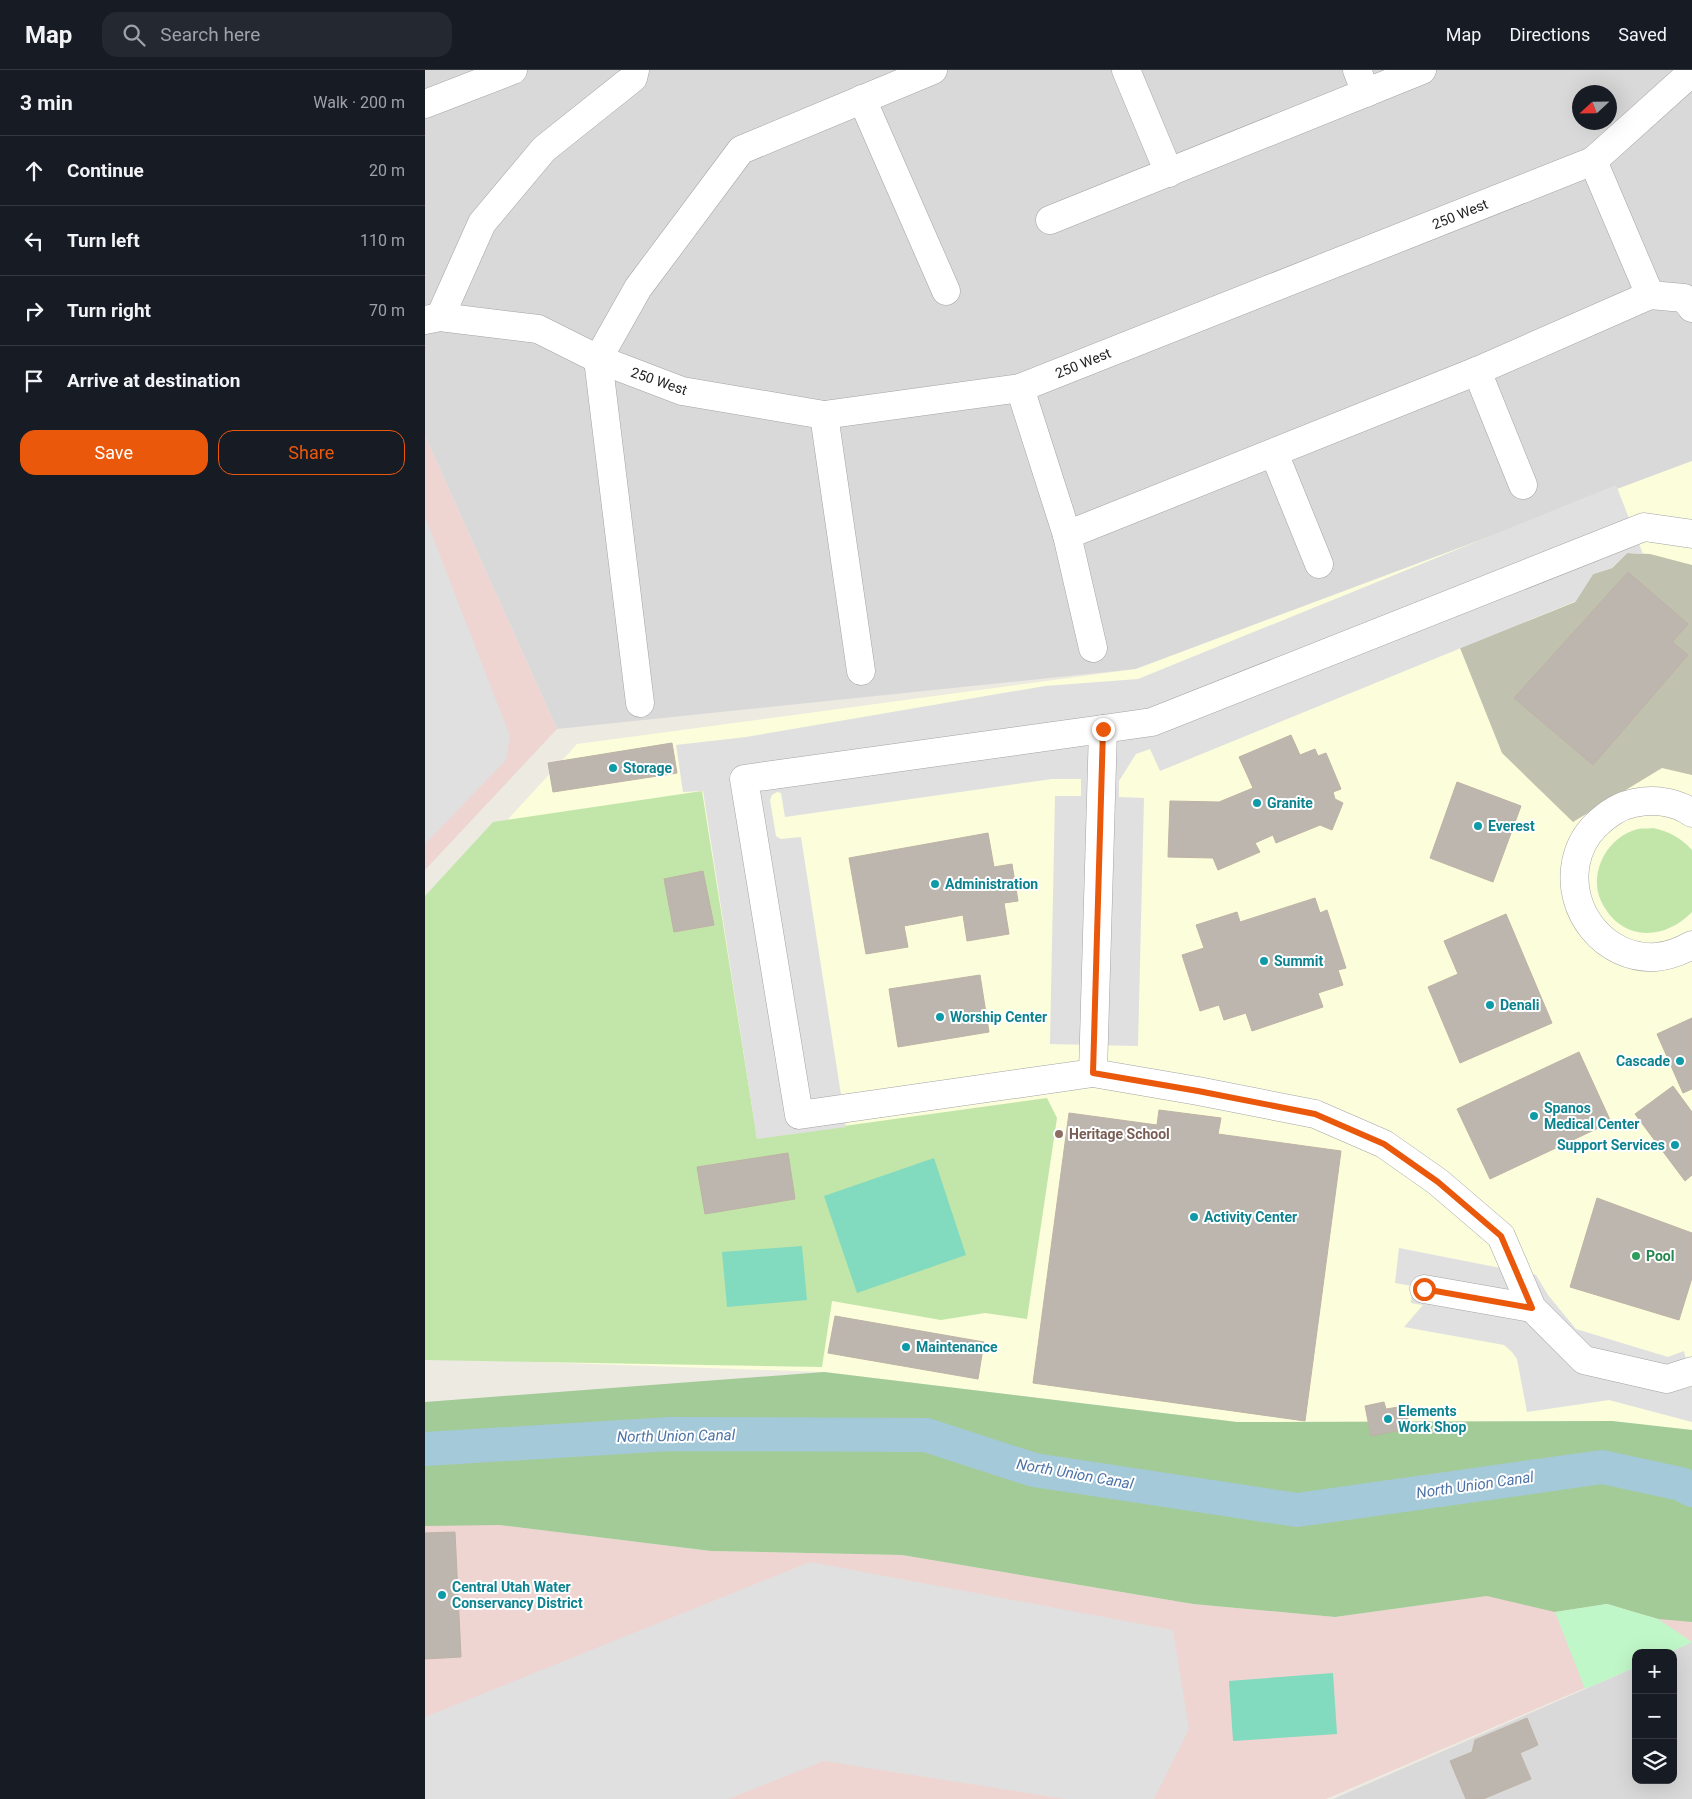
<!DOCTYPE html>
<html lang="en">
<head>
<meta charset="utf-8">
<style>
  body { margin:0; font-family:Roboto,sans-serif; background:#242831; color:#f1f3f6 }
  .controls { position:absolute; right:15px; bottom:15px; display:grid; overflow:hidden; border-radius:10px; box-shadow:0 5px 20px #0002 }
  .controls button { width:45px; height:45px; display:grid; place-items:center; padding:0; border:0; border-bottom:1px solid #363941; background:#171b24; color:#f1f3f6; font:25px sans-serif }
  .compass { position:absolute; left:1147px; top:15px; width:45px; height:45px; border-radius:50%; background:#171b24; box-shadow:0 5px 20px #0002; rotate:248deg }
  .stop { position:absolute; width:15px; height:15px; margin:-11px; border:4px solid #ea580c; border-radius:50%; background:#fff }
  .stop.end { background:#ea580c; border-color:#fff; box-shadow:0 1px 5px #0008 }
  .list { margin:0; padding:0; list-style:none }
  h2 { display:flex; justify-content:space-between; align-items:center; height:65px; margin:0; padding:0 20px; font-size:21px }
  h2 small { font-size:16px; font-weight:400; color:#9ea1a6 }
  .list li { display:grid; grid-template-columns:32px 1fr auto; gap:15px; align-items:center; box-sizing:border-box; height:70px; padding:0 20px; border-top:1px solid #363941 }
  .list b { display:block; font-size:19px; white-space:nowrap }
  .list em { font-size:16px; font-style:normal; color:#9ea1a6 }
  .actions { display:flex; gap:10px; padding:15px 20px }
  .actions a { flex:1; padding:11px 0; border:1px solid #ea580c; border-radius:15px; text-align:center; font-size:18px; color:#ea580c }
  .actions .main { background:#ea580c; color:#fff }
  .icon { flex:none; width:28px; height:28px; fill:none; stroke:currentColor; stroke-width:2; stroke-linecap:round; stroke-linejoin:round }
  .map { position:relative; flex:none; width:1267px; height:1729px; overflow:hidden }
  header { display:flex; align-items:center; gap:30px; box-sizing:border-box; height:70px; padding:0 25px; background:#171b24; border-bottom:1px solid #363941 }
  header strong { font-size:24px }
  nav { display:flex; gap:28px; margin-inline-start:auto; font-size:18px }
  .search { width:350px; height:45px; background:#242831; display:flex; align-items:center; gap:12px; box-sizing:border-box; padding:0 18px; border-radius:15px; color:#9ea1a6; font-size:19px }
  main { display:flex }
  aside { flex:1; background:#171b24 }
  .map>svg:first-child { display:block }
  .residential { fill:#dad9d9; fill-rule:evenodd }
  .commercial { fill:#eed5d1 }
  .education { fill:#fbfddb }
  .construction { fill:#c0c1ae }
  .grass { fill:#c2e6a9 }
  .forest { fill:#a3cb98 }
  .park { fill:#c0f7c8 }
  .pitch { fill:#82dabf }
  .parking { fill:#e0e0e0 }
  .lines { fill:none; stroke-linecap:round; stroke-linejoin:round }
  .canal { stroke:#a4c9d9; stroke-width:34 }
  .building { fill:#bdb6af; stroke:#beb2a5 }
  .minor-casing { stroke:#a3a3a3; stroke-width:29 }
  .minor { stroke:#fff; stroke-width:28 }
  .route { stroke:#ea580c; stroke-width:6 }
  .culture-dot { fill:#0f9aa8; stroke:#fff; stroke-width:2 }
  .education-dot { fill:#8d6e63; stroke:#fff; stroke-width:2 }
  .leisure-dot { fill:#2e9e5b; stroke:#fff; stroke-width:2 }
  .labels { text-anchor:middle; stroke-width:4; stroke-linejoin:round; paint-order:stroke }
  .street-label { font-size:14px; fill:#1c1c1c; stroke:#fff }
  .culture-label { font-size:14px; font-weight:bold; fill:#0d838f; stroke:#fff; text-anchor:start }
  .education-label { font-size:14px; font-weight:bold; fill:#785e54; stroke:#fff; text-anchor:start }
  .leisure-label { font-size:14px; font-weight:bold; fill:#27864d; stroke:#fff; text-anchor:start }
  .water-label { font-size:15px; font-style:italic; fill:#4d73a7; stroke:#fff }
</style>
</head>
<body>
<header>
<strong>Map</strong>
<div class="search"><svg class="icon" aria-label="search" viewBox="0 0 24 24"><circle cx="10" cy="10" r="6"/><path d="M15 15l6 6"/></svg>Search here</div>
<nav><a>Map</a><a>Directions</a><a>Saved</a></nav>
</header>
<main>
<aside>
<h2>3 min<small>Walk · 200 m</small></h2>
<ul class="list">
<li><svg class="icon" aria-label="ahead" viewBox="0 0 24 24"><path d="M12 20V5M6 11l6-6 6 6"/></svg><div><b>Continue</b></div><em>20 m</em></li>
<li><svg class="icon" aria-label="left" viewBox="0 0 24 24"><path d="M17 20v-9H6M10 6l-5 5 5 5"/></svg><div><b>Turn left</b></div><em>110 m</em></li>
<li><svg class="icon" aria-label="right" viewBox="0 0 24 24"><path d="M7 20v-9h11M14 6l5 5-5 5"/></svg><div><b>Turn right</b></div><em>70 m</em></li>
<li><svg class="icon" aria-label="arrive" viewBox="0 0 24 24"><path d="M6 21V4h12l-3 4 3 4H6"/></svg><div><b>Arrive at destination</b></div></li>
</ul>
<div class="actions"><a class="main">Save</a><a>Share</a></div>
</aside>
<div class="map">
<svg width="1267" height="1729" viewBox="0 0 1267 1729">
  <rect width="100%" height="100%" fill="#edeae2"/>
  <g class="residential">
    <path d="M0 0H1267V391L711 599 132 659 0 366ZM1154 22H1184V52H1154Z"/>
    <path d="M1267 1572V1729H908L1211 1597V1710H1248V1583H1243Z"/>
  </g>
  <g class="commercial">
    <path d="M0 366 132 659 0 800Z"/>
    <path d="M0 1434 74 1455 286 1481 477 1485 768 1534 910 1547 1062 1526 1267 1543V1572L1211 1583V1596L901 1729H0Z"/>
  </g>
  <path class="education" d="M1267 391V1360L1186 1351 812 1352 399 1302 0 1288V840L152 674 711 599Z"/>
  <path class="construction" d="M1202 483 1225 484 1267 495V705L1237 698 1148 752 1077 683 1035 578 1150 532 1168 504 1187 498Z"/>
  <g class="grass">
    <path d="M277 721 332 1068 622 1028 632 1048 602 1249 560 1243 516 1250 407 1231 397 1297 0 1290V826L68 752Z"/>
    <path d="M1228 758C1245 762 1255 767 1267 780V842C1238 872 1195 871 1176 831 1163 802 1183 766 1213 759 1218 758 1224 759 1228 758Z"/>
  </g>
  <path class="forest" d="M399 1302 812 1352 1187 1351 1267 1360V1552L1233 1549 1182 1534 1130 1542 1062 1526 910 1547 768 1534 477 1485 286 1481 74 1455 0 1456V1332Z"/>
  <path class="park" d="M1182 1534 1233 1549 1267 1572 1243 1583H1211V1597L1160 1619 1130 1542Z"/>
  <g class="pitch">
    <path d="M509 1088 541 1185 432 1223 399 1126Z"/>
    <path d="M377 1176 382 1230 302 1237 297 1182Z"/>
    <path d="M908 1603 912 1664 808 1671 804 1611Z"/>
  </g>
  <g class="parking">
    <path d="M1191 415 1218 484 1202 483 1187 498 1168 504 1151 531 735 701 725 679 711 684 694 711V727L719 728 713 976 625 974 630 726H656V709H627L360 747 356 723 352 722 347 725 345 730 351 766 356 769 376 767 421 1057 332 1069 278 721 258 722 251 675 321 667 620 616 713 609Z"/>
    <path d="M0 447 85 666 81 690 0 774Z"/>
    <path d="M974 1178 1111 1205 1123 1225 1151 1259 1243 1287 1259 1281 1267 1319V1352L1184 1330 1102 1342 1092 1289 1087 1282 1079 1275 979 1257 998 1235 986 1233 987 1216 970 1213Z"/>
    <path d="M385 1492 748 1560 764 1659 729 1729H640L399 1691 303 1729H0V1647Z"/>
  </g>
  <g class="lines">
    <path class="canal" d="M0 1379 246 1364 501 1365 609 1400 872 1440 1177 1397 1256 1414 1267 1420"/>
  </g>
  <g class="building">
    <path d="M1203 502 1263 554 1247 572 1263 585 1168 695 1089 628Z"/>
    <path d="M866 665 875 685 890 679 893 686 901 683 916 719 908 722 910 729 918 733 907 760 895 755 851 773 848 765 830 773 835 782 793 800 788 788 743 787 745 731 794 732 828 718 814 687Z"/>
    <path d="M247 673 252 703 128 722 123 693Z"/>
    <path d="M1032 712 1096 736 1068 812 1005 788Z"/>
    <path d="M563 763 569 797 587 794 593 831 579 833 584 864 542 871 538 845 479 856 483 877 441 884 424 788Z"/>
    <path d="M278 801 289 855 249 862 239 809Z"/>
    <path d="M890 828 895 843 902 840 921 898 913 900 918 915 893 923 898 937 827 961 821 943 799 950 794 935 775 941 757 885 779 878 771 855 812 842 815 852Z"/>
    <path d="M1081 844 1127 953 1035 993 1003 917 1033 904 1019 871Z"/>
    <path d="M555 905 564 962 473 977 464 919Z"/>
    <path d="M1267 948V1019L1258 1023 1232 964Z"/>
    <path d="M1154 982 1186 1052 1065 1109 1032 1039Z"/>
    <path d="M1248 1016 1267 1042V1105L1260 1111 1210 1044Z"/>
    <path d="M734 1040 796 1048 793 1064 916 1081 880 1351 608 1313 644 1043 732 1055Z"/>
    <path d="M363 1083 370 1129 280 1144 272 1097Z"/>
    <path d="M1172 1128 1267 1163V1208L1254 1250 1145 1217Z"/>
    <path d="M410 1246 559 1272 553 1309 403 1283Z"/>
    <path d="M959 1332 961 1339 980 1336 985 1358 946 1366 940 1336Z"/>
    <path d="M30 1462 36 1587 0 1589V1463Z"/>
    <path d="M1102 1648 1113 1675 1095 1683 1106 1709 1058 1729H1041L1025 1691 1047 1682 1050 1670Z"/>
  </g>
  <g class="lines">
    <g class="minor-casing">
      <g id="minor">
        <path d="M701 0 744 103"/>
        <path d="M932 0 941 23"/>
        <path d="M437 29 521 221"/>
        <path d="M0 34 88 0"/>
        <path d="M1168 91 1225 225 1259 228 1267 238"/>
        <path d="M625 150 997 0"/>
        <path d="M15 247 57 153 119 79 208 8 210 0"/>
        <path d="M0 250 15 247 113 259 173 289 257 321 399 345 595 318 1168 91 1267 2"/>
        <path d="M1052 301 1098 415"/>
        <path d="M595 318 642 465 668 578"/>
        <path d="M399 345 436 601"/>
        <path d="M849 383 894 494"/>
        <path d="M1267 464 1219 457 727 652 678 659 668 1003 773 1021 890 1044 959 1074 1013 1112 1076 1166 1107 1238 1159 1290 1242 1309 1267 1301"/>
        <path d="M642 465 1052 301 1225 225"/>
        <path d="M215 633 173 289 213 218 316 80 508 0"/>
        <path d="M1267 743C1250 731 1228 729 1209 733 1193 736 1181 745 1170 756 1160 766 1154 778 1151 792 1141 841 1180 890 1231 887 1244 886 1256 881 1267 875"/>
        <path d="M668 1003 374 1045 319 709 678 659"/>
        <path d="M999 1219 1107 1238"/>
      </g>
    </g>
    <use href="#minor" class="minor"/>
  </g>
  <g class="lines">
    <path class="route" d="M678 659 668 1003 773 1021 890 1044 959 1074 1013 1112 1076 1166 1107 1238 999 1219"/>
  </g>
  <g class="culture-dot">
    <circle cx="188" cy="698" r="5"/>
    <circle cx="832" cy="733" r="5"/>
    <circle cx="1053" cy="756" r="5"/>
    <circle cx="510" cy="814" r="5"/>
    <circle cx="839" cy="891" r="5"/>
    <circle cx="1065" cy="935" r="5"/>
    <circle cx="515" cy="947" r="5"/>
    <circle cx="1255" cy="991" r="5"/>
    <circle cx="1109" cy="1046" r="5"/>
    <circle cx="1250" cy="1075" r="5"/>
    <circle cx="769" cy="1147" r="5"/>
    <circle cx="481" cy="1277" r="5"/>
    <circle cx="963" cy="1349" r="5"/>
    <circle cx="17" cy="1525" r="5"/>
  </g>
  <circle class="education-dot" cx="634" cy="1064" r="5"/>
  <circle class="leisure-dot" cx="1211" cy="1186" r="5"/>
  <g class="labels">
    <g class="street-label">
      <text transform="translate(1035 144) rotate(-22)" y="5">250 West</text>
      <text transform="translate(658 293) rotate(-22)" y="5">250 West</text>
      <text transform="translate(234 311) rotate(19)" y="5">250 West</text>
    </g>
    <g class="culture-label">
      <text x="198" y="703">Storage</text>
      <text x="842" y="738">Granite</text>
      <text x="1063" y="761">Everest</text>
      <text x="520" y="819">Administration</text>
      <text x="849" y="896">Summit</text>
      <text x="1075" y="940">Denali</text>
      <text x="525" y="952">Worship Center</text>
      <text x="1245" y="996" text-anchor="end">Cascade</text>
      <text x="1119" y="1043">Spanos<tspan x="1119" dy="16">Medical Center</tspan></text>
      <text x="1240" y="1080" text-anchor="end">Support Services</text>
      <text x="779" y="1152">Activity Center</text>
      <text x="491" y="1282">Maintenance</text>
      <text x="973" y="1346">Elements<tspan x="973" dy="16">Work Shop</tspan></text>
      <text x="27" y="1522">Central Utah Water<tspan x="27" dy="16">Conservancy District</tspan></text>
    </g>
    <g class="education-label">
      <text x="644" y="1069">Heritage School</text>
    </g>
    <g class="leisure-label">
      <text x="1221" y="1191">Pool</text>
    </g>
    <g class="water-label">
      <text transform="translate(251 1366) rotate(-1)" y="5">North Union Canal</text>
      <text transform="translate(650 1404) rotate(10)" y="5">North Union Canal</text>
      <text transform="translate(1050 1415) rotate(-8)" y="5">North Union Canal</text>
    </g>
  </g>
</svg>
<div class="controls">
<button>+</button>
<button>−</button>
<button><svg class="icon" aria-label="layers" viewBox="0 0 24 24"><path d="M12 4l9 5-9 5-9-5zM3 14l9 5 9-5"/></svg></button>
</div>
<svg class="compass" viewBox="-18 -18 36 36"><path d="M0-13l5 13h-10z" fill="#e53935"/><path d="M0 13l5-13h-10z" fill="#9ea1a6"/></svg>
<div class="stop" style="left:999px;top:1219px"></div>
<div class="stop end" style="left:678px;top:659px"></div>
</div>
</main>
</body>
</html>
